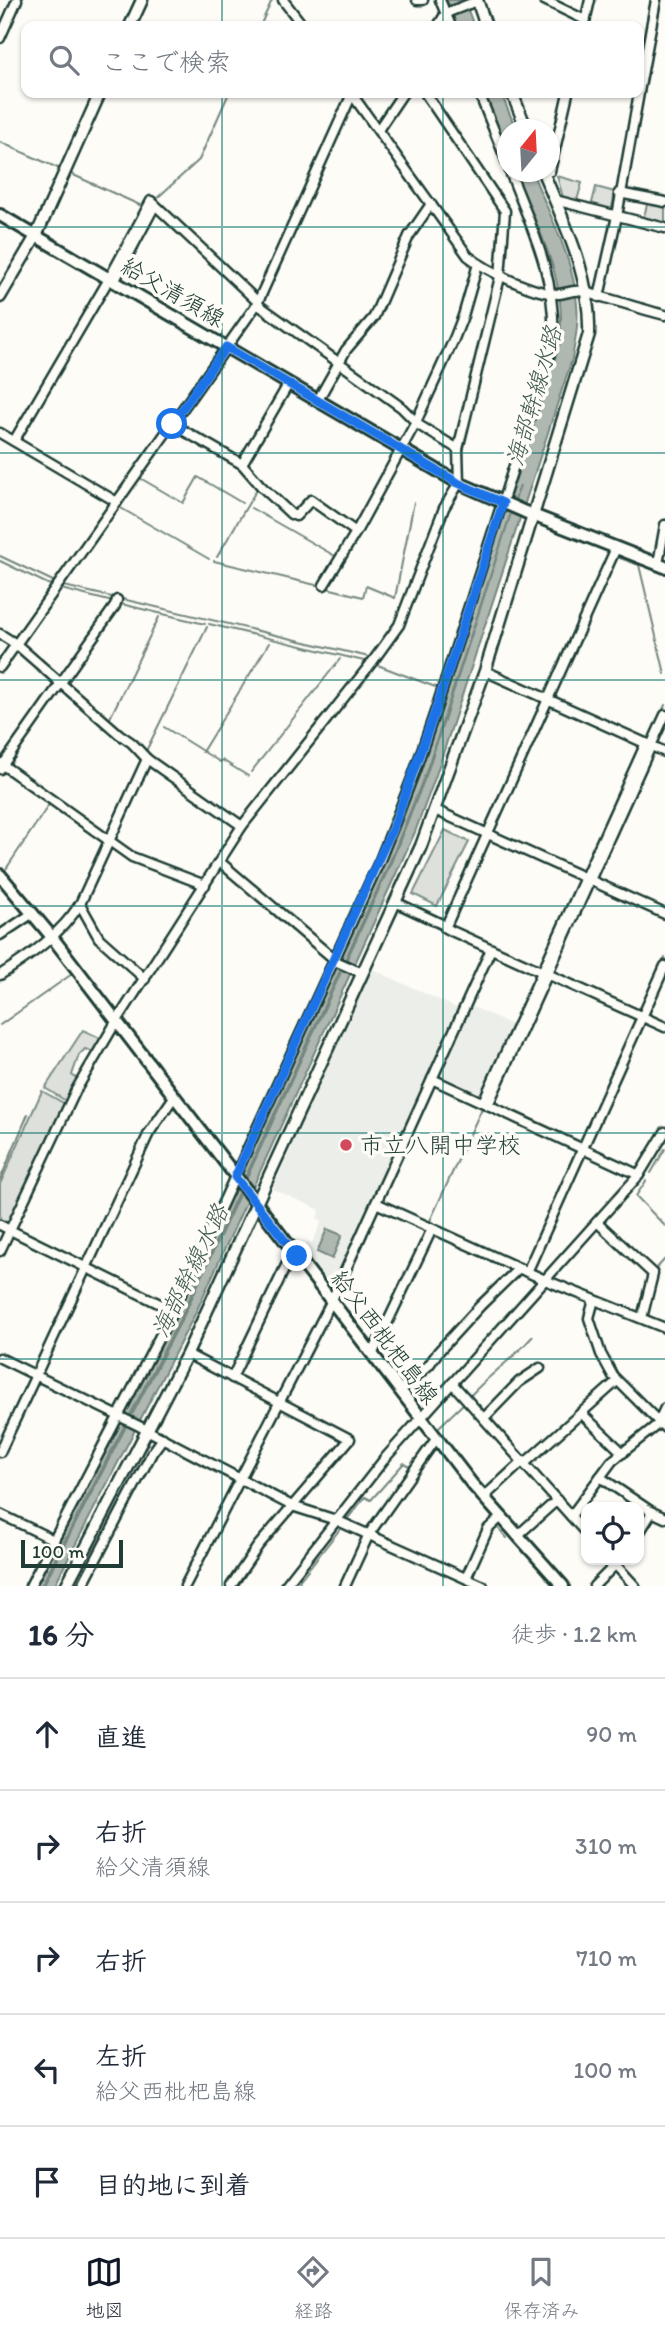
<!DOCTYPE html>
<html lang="ja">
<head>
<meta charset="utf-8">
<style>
  body { margin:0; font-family:Itim,"Klee One",sans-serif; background:#f6f6f7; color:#1f2937 }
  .controls { position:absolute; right:21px; bottom:21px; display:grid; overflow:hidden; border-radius:14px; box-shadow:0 2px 5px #0004 }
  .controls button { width:63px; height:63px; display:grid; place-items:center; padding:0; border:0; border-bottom:2px solid #e0e1e3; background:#fff; color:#1f2937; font:35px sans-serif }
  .compass { position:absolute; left:497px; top:119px; width:63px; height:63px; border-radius:50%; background:#fff; box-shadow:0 2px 5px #0004; rotate:18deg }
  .scale { position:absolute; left:21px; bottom:18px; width:102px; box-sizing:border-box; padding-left:7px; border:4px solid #1f3d34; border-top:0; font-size:19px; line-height:24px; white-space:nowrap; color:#1f3d34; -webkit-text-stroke:5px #fdfcf7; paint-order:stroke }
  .stop { position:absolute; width:21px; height:21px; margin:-16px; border:5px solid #1a73e8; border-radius:50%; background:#fff }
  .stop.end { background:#1a73e8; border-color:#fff; box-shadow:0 2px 7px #0008 }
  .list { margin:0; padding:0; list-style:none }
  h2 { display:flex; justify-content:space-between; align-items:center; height:91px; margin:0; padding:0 28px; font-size:30px }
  h2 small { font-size:23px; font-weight:400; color:#747a83 }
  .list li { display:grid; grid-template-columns:46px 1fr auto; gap:21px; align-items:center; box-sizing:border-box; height:112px; padding:0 28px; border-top:2px solid #e0e1e3 }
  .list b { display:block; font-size:26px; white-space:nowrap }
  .list p { margin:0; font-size:23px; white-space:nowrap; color:#747a83 }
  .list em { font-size:23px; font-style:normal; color:#747a83 }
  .icon { flex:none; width:38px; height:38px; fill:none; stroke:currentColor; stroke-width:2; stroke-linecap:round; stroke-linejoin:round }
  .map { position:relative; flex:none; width:665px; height:1586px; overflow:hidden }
  .search { position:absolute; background:#fff; box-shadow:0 2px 5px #0004; left:21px; right:21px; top:21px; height:77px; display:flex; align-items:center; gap:18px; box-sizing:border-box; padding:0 24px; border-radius:14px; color:#747a83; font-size:26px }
  .sheet { height:651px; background:#fff }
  nav { display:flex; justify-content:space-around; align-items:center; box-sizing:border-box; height:98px; border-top:2px solid #e0e1e3; background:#fff; font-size:19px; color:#747a83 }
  nav a { display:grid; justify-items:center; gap:4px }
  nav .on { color:#111827 }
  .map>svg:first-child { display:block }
  .built { fill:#eceee9 }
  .green { fill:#dde0db; stroke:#7e8e88; stroke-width:2 }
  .water { fill:#aeb8b1; stroke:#75877f; stroke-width:2 }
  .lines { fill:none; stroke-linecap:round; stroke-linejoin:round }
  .stream { stroke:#75877f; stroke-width:2 }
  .minor-casing { stroke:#1f3d34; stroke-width:13 }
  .tertiary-casing { stroke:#1f3d34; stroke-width:15 }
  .secondary-casing { stroke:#1f3d34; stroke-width:16 }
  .minor { stroke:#fdfcf7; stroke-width:8 }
  .tertiary { stroke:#fdfcf7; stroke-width:10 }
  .secondary { stroke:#fdfcf7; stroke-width:10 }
  .route { stroke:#1a73e8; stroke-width:9 }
  .grid { fill:none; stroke:#0f766e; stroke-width:2; stroke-opacity:0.55 }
  .poi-dot { fill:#d1495b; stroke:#fdfcf7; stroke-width:2.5 }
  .labels { text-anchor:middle; stroke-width:7; stroke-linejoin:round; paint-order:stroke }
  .street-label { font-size:23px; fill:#1f3d34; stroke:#fdfcf7 }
  .poi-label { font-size:23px; fill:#1f3d34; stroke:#fdfcf7; text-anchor:start }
  .water-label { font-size:24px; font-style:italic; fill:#435c53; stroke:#fdfcf7 }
</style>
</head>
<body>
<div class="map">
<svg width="665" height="1586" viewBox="0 0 665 1586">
  <rect width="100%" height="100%" fill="#fdfcf7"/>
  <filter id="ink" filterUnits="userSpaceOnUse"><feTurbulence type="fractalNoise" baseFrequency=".0143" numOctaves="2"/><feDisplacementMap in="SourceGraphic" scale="14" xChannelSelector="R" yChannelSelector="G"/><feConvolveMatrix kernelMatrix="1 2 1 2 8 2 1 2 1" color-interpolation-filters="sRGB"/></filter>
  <g filter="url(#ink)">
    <path class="built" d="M372 969 465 1012 469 1005 516 1027 483 1099 431 1076 332 1292 302 1253 307 1241 312 1243 322 1221 317 1218 320 1210 273 1189 354 1003Z"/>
    <g class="green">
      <path d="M557 176 582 183 576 204 564 201Z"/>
      <path d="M596 187 615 192 611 213 591 207Z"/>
      <path d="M648 201 665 204V226L643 220Z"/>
      <path d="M445 830 469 842 437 906 413 894Z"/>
      <path d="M83 1030 102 1039 94 1052 85 1049 79 1055 72 1075 79 1081 69 1100 66 1101 45 1088Z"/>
      <path d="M42 1091 67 1105 10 1224 7 1226 0 1223V1184Z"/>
    </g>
    <g class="water">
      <path d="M447 0H464L474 26H457Z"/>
      <path d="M484 93H501L516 129 508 130 507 152Z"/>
      <path d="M515 172H532C549 214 574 259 577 305 579 323 575 341 572 359L436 775 415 832 195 1314 54 1586H43L184 1315 390 865 427 773 520 485 426 772 389 864 182 1315 41 1586H36L178 1313 399 829 421 770 557 352C573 289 538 229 515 172Z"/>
      <path d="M327 1229 342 1235 332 1259 317 1252Z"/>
    </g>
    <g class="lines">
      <g class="stream">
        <path d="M289 0 300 16"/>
        <path d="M260 26 272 0"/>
        <path d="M346 93V94"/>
        <path d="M369 126 388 152"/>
        <path d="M0 142 60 169"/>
        <path d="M393 159 409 181"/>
        <path d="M69 173 144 207"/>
        <path d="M155 200 199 160 229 93"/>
        <path d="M614 212 616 197"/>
        <path d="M464 257 472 269 470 277"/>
        <path d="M630 300 665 310"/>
        <path d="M449 341V340"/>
        <path d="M409 445 415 432"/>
        <path d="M395 469 401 458"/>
        <path d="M140 478 183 503 198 477 242 503"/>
        <path d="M119 507 209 559"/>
        <path d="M251 508 335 556"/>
        <path d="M0 556 55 582"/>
        <path d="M217 557 257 489"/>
        <path d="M617 557 639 565 665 674"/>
        <path d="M0 561 52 586"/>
        <path d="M214 561 320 586"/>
        <path d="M64 586 116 598"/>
        <path d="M327 588 363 597 366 586 395 598 414 502"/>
        <path d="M61 589 113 602"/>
        <path d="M122 599 369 657"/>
        <path d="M121 604 205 624"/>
        <path d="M209 624 368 662"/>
        <path d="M375 664 438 688"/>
        <path d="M661 714 665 705"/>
        <path d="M109 720 159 617"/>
        <path d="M164 727 220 762 222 760 248 776"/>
        <path d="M146 751 207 627"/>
        <path d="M202 752 269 643"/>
        <path d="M251 772 340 659"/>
        <path d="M6 869 50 803"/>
        <path d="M662 964 665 958"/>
        <path d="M0 1025 72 974"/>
        <path d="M651 1173 665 1149"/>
        <path d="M0 1180 28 1114"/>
        <path d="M646 1181 636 1196 665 1226"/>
        <path d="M429 1223 483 1106"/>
        <path d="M525 1265 574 1158"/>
        <path d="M352 1269 367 1236"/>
        <path d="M654 1271 665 1259"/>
        <path d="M547 1286 590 1303"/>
        <path d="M338 1298 349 1275"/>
        <path d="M596 1305 665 1332"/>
        <path d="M647 1316 665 1324"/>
        <path d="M314 1345 330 1313"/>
        <path d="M469 1397C489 1375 513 1359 533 1336"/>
        <path d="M285 1402 300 1372"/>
        <path d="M314 1425 343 1440"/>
        <path d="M437 1429 465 1402"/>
        <path d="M166 1435 211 1459"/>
        <path d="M279 1516 285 1508"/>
        <path d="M348 1518 365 1497 371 1500 404 1463 410 1467"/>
        <path d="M499 1529 507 1538"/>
        <path d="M302 1586 299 1581 340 1529"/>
        <path d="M465 1586 467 1583"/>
      </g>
      <g class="minor-casing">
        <g id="minor">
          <path d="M283 0 303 26"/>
          <path d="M417 0H423"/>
          <path d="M440 0 451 26"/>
          <path d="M544 0 585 20"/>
          <path d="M438 26 446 13 477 1"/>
          <path d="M584 26 590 0"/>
          <path d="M0 38 17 0"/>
          <path d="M639 92 656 0"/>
          <path d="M351 93 468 256C487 271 534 294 559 294 566 293 573 290 580 291 609 298 637 308 665 315"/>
          <path d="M479 93 508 165"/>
          <path d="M378 130 403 93"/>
          <path d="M550 171 568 93"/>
          <path d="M619 193 665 202"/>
          <path d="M555 200 665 228"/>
          <path d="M114 282 155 205"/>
          <path d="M599 297 617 216 639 93"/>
          <path d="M257 304 401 407 420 426 458 449"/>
          <path d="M318 400 346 350 374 317 409 236 431 204"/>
          <path d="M172 424 242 464 261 486 291 514 296 516 311 500 356 532 416 422 454 339 463 316 478 264"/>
          <path d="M0 433 117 502"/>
          <path d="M14 441 109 279 151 201 258 302"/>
          <path d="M242 464 289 383"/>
          <path d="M658 564 665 525"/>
          <path d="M324 585 356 532"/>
          <path d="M0 634 16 644 119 734 132 743 147 759 242 826"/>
          <path d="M0 667 257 304 352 94"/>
          <path d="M485 671 665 752"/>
          <path d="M0 763 132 857 205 885"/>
          <path d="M0 769 115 606 117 600"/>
          <path d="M435 810 665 914"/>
          <path d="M220 862 334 959"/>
          <path d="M395 902 446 926 445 928 665 1027"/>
          <path d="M80 904 99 938 145 979"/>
          <path d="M446 926 616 548"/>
          <path d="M0 935 33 913"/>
          <path d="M333 960 362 973"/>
          <path d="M0 975C30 956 61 934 80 904L147 759"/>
          <path d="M432 1079 639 1175"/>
          <path d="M483 1102 646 743"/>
          <path d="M488 1105 665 715"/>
          <path d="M376 1203 545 1280 665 1328"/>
          <path d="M597 1222 653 1274 642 1318"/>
          <path d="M0 1225 160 1304 176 1305"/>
          <path d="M0 1251 76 1090 113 1027 242 826 373 661 399 625 444 508 459 483 458 449 500 277 505 211 425 93"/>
          <path d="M527 1272 665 966"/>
          <path d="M594 1300 589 1318 601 1354 613 1376 665 1428"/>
          <path d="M187 1354 350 1439 258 1546 231 1586"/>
          <path d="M372 1355 432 1229"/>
          <path d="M0 1358 139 1426 292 1506 336 1520 483 1586"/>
          <path d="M232 1378 293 1251"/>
          <path d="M452 1383 586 1533"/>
          <path d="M400 1391 429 1365 438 1352 480 1306 519 1268"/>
          <path d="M581 1413 623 1453"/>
          <path d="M484 1418 519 1382 540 1368"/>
          <path d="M0 1452 149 1133 174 1097"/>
          <path d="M525 1463 617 1381"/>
          <path d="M600 1477 652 1512"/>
          <path d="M483 1498 523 1461"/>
          <path d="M0 1514 54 1540 176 1305 380 860 414 773 436 709 553 344C557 279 533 231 510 172"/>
          <path d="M571 1516 612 1461 657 1425 665 1408"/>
          <path d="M639 1533 652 1512 665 1518"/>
          <path d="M517 1536 557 1500"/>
          <path d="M611 1560 635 1586"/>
          <path d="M466 1578 488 1529 500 1518"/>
          <path d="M30 1586 54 1540"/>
          <path d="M82 1586 152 1453 163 1438"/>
          <path d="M185 1586 331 1302 491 949"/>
          <path d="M285 1586 386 1457 639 1175 665 1132"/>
          <path d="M345 1586 369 1534 436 1439"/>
          <path d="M594 1586 620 1560"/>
        </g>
      </g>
      <g class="tertiary-casing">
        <g id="tertiary">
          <path d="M477 0 486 26"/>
          <path d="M130 26 142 0"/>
          <path d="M512 93 527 130"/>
          <path d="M0 297 36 236 100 93"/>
          <path d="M66 1586 187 1354 421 846 485 671 589 334C591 275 565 225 543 172"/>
        </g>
      </g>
      <g class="secondary-casing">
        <g id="secondary">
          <path d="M0 215 459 483 525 512 665 567"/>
          <path d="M0 875 52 937 472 1484 563 1586"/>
        </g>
      </g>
      <use href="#minor" class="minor"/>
      <use href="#tertiary" class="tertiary"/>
      <use href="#secondary" class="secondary"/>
    </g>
  </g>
  <g class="lines" filter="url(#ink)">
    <path class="route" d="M172 424 226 347 458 483 503 503 436 709 395 823 235 1177 297 1256"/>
  </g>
  <path class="grid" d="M222 0V26M443 0V26M222 93V1586M443 93V1586M0 227H665M0 453H665M0 680H665M0 906H665M0 1133H665M0 1359H665"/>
  <circle class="poi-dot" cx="346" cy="1145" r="7"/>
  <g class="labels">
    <g class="street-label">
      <text transform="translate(173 292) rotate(30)" y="8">給父清須線</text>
      <text transform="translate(385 1337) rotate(53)" y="8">給父西枇杷島線</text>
    </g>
    <g class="poi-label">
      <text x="360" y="1153">市立八開中学校</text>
    </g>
    <g class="water-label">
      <text transform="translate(534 396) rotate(-74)" y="8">海部幹線水路</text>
      <text transform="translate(190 1271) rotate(-64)" y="8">海部幹線水路</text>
    </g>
  </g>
</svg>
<div class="controls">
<button><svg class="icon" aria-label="locate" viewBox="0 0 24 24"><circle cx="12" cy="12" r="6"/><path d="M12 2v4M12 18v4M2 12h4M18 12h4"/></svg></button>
</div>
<svg class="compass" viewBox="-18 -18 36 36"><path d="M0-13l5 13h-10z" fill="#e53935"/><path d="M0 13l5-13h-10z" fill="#747a83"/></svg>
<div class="scale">100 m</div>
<div class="stop" style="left:172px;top:424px"></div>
<div class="stop end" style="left:297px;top:1256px"></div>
<div class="search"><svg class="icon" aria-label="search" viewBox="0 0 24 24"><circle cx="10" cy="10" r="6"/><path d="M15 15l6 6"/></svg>ここで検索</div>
</div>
<section class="sheet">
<h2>16 分<small>徒歩 · 1.2 km</small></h2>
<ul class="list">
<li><svg class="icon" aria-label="ahead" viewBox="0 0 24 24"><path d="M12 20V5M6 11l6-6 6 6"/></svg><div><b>直進</b></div><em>90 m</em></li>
<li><svg class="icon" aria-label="right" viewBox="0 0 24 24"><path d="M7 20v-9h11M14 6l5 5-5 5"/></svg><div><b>右折</b><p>給父清須線</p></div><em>310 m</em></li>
<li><svg class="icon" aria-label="right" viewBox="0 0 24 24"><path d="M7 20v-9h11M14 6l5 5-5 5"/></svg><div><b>右折</b></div><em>710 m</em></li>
<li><svg class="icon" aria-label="left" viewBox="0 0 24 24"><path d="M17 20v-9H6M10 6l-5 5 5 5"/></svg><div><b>左折</b><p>給父西枇杷島線</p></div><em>100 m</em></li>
<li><svg class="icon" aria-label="arrive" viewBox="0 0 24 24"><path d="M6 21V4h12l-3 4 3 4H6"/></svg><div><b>目的地に到着</b></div></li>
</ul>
</section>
<nav>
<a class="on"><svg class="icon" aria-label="map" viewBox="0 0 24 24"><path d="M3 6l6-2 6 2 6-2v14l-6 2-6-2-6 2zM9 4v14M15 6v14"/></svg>地図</a>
<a><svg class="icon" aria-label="directions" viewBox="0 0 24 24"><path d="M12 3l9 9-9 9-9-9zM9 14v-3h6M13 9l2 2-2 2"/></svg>経路</a>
<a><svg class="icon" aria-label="saved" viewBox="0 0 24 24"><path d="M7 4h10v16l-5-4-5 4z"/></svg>保存済み</a>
</nav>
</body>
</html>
